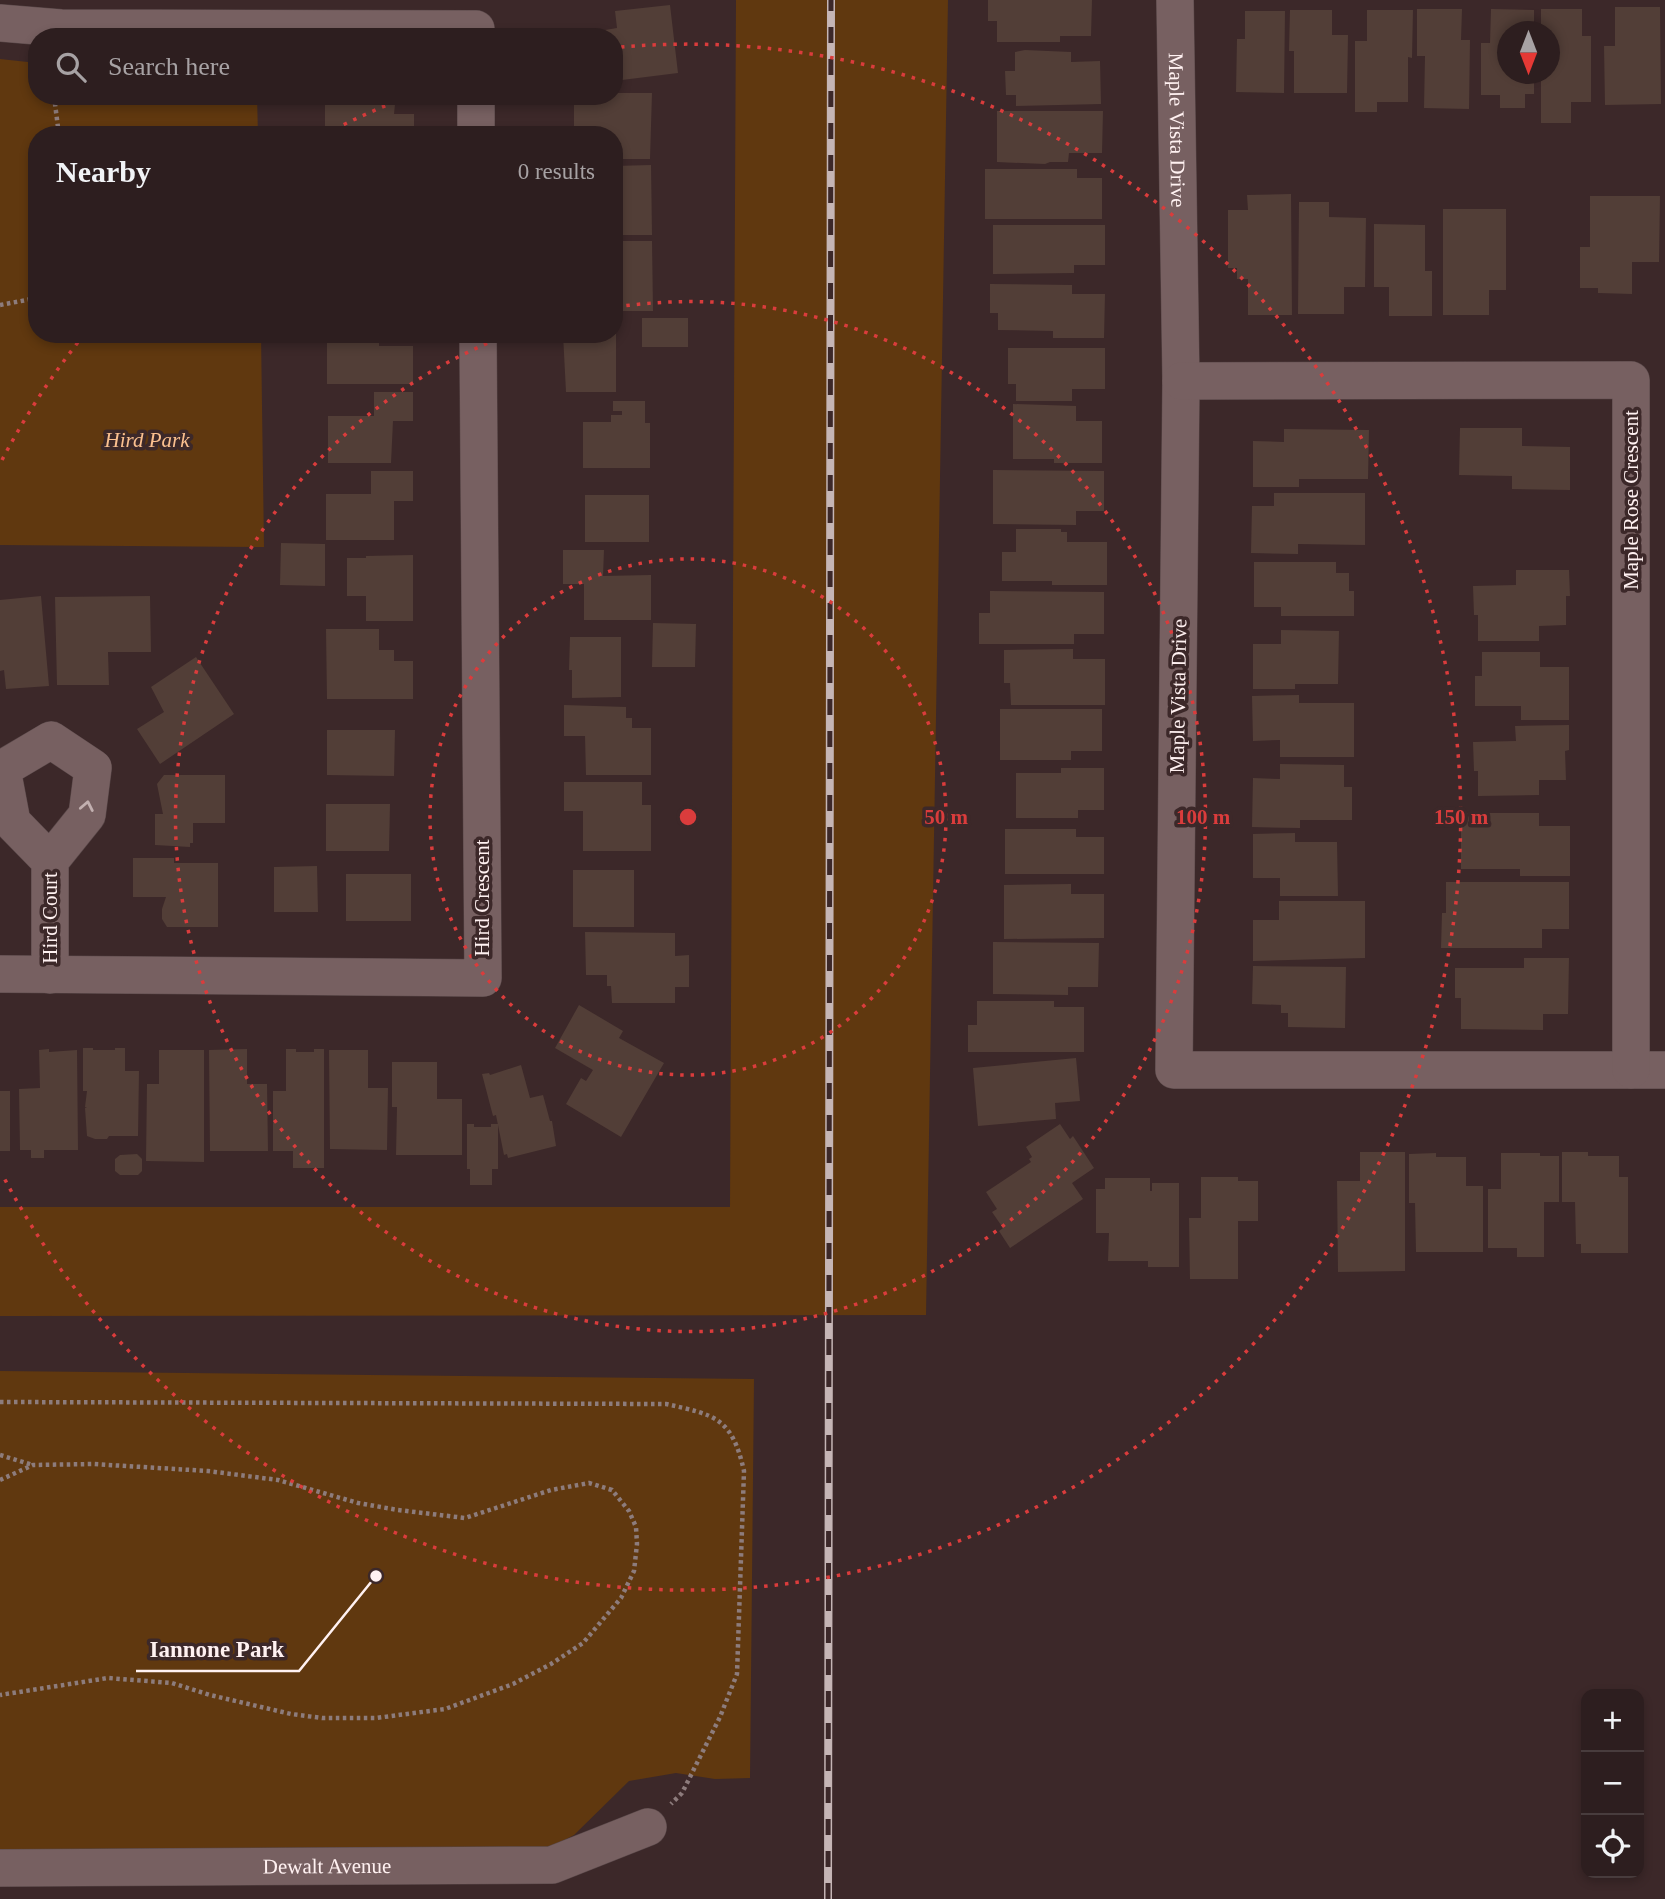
<!DOCTYPE html>
<html lang="en">
<head>
<meta charset="utf-8">
<style>
  body { margin:0; font-family:Georgia,serif; background:#392b2c; color:#f1f3f6 }
  .controls { position:absolute; right:21px; bottom:21px; display:grid; overflow:hidden; border-radius:14px; box-shadow:0 4px 10px #0003 }
  .controls button { width:63px; height:63px; display:grid; place-items:center; padding:0; border:0; border-bottom:2px solid #483c3d; background:#2d1e1f; color:#f1f3f6; font:35px sans-serif }
  .compass { position:absolute; left:1497px; top:21px; width:63px; height:63px; border-radius:50%; background:#2d1e1f; box-shadow:0 4px 10px #0003; rotate:180deg }
  .list { margin:0; padding:0; list-style:none }
  h2 { display:flex; justify-content:space-between; align-items:center; height:91px; margin:0; padding:0 28px; font-size:30px }
  h2 small { font-size:23px; font-weight:400; color:#a7a2a4 }
  .icon { flex:none; width:38px; height:38px; fill:none; stroke:currentColor; stroke-width:2; stroke-linecap:round; stroke-linejoin:round }
  .map { position:relative; flex:none; width:1665px; height:1899px; overflow:hidden }
  .search { position:absolute; background:#2d1e1f; box-shadow:0 4px 10px #0003; left:28px; top:28px; width:595px; height:77px; display:flex; align-items:center; gap:18px; box-sizing:border-box; padding:0 24px; border-radius:28px; color:#a7a2a4; font-size:26px }
  .panel { position:absolute; background:#2d1e1f; box-shadow:0 4px 10px #0003; left:28px; top:126px; width:595px; height:217px; border-radius:28px }
  .map>svg:first-child { display:block }
  .green { fill:#60380f }
  .building { fill:#523e37 }
  .lines { fill:none; stroke-linecap:round; stroke-linejoin:round }
  .minor-casing { stroke:#584748; stroke-width:38 }
  .path { stroke:#8d7c7c; stroke-width:4.5; stroke-dasharray:3.5 3.5; stroke-linecap:butt }
  .minor { stroke:#776061; stroke-width:37 }
  .rail-casing { stroke:#c5b5b5; stroke-width:8 }
  .rail { stroke:#3c2829; stroke-width:5; stroke-dasharray:16; stroke-linecap:butt }
  .oneway { stroke:#c2b0b0 }
  .ring { fill:none; stroke:#da3c3c; stroke-width:3.5; stroke-dasharray:3.5 7 }
  .labels { text-anchor:middle; stroke-width:7; stroke-linejoin:round; paint-order:stroke }
  .street-label { font-size:21px; fill:#fff1f1; stroke:#3c2829 }
  .park-label { font-size:21px; font-style:italic; fill:#fbc08f; stroke:#3c2829 }
  .centre { fill:#da3c3c; stroke:#3c2829; stroke-width:3.5 }
  .ring-label { font-size:21px; text-anchor:middle; font-weight:bold; fill:#da3c3c; stroke:#3c2829; stroke-width:7; stroke-linejoin:round; paint-order:stroke }
  .leader { fill:none; stroke:#fff1f1; stroke-width:2.5 }
  .callout-dot { fill:#fff1f1; stroke:#3c2829; stroke-width:2.5 }
  .callout-label { font-size:23px; text-anchor:middle; font-weight:bold; fill:#fff1f1; stroke:#3c2829; stroke-width:7; stroke-linejoin:round; paint-order:stroke }
</style>
</head>
<body>
<div class="map">
<svg width="1665" height="1899" viewBox="0 0 1665 1899">
  <rect width="100%" height="100%" fill="#3c2829"/>
  <g class="green">
    <path d="M736 0H948L926 1315 0 1316V1207H730Z"/>
    <path d="M0 59 37 63V96H257L258 135H37V334H261L264 547 0 545Z"/>
    <path d="M0 1371 754 1379 750 1778 715 1779 676 1773 629 1781 574 1835 542 1852 0 1866Z"/>
  </g>
  <g class="building">
    <path d="M988 0H1092L1091 36H1060V42H997V21H988Z"/>
    <path d="M670 5 678 73 614 81V37H606L605 30 617 28 615 11Z"/>
    <path d="M1615 7H1660L1661 104 1605 105 1604 46H1615Z"/>
    <path d="M1417 9H1462L1461 40H1470L1469 109 1424 108 1425 56H1417Z"/>
    <path d="M1491 9 1534 10V32H1508V74H1534V94H1525V108H1500V95H1481V43H1490Z"/>
    <path d="M1541 9H1582V36H1591V102H1571V123H1541V74H1550V32H1541Z"/>
    <path d="M1290 10H1332V35H1348L1347 93H1294V51H1289Z"/>
    <path d="M1367 10H1413L1412 58 1408 57V102H1377V112H1355V41H1367Z"/>
    <path d="M1245 11H1285L1284 93 1236 92 1237 39H1245Z"/>
    <path d="M1025 50 1071 52V62L1100 61 1101 104 1016 106V95H1006L1005 71H1015V52Z"/>
    <path d="M614 93H652L650 159H614V135L574 133V96H614Z"/>
    <path d="M325 96H379V104H395L394 114H414V135H325Z"/>
    <path d="M997 111H1103L1102 153H1069L1068 162H1050L1045 164 997 162Z"/>
    <path d="M651 165 652 235H614V166Z"/>
    <path d="M985 169H1077V178H1102V219H985Z"/>
    <path d="M1291 194 1292 315H1248V279H1237V268H1228V210H1248L1247 195Z"/>
    <path d="M1590 196H1660L1659 262H1632V294L1598 293V288H1580V247H1590Z"/>
    <path d="M1299 202H1329V217L1366 218 1365 287H1344V314H1298Z"/>
    <path d="M1443 209H1506V290H1489V315H1443Z"/>
    <path d="M1374 224 1425 225V271H1432V316H1389V287H1374Z"/>
    <path d="M993 225H1105V265H1074V273L993 274Z"/>
    <path d="M614 241H652L653 311H614Z"/>
    <path d="M990 284 1072 285V294H1105L1104 338H1053V331L998 330V313H990Z"/>
    <rect x="642" y="318" width="46" height="29"/>
    <path d="M327 334H379V346H413V384H327Z"/>
    <path d="M563 334H616V392H566Z"/>
    <path d="M1008 348H1105V389H1072V401H1016V384H1008Z"/>
    <path d="M374 392H413V421H393L391 463H328V416H374Z"/>
    <path d="M613 401H645V423H650V468H583V422H611V415H622V411H613Z"/>
    <path d="M1013 404 1076 406V421H1102V463H1054V459H1013Z"/>
    <path d="M1460 428H1522V446L1570 447V490L1512 489V476L1459 475Z"/>
    <path d="M1284 429 1369 430 1368 479H1299V487H1253V441L1284 442Z"/>
    <path d="M993 470 1104 471V511H1076V525L993 524Z"/>
    <path d="M371 471H413V501H394V540H326V494H371Z"/>
    <path d="M1274 493H1365V545L1298 544V554L1251 553 1252 506H1274Z"/>
    <rect x="585" y="495" width="64" height="47"/>
    <path d="M1016 529H1061V532H1067V542H1107V585H1052V581H1002V552H1016Z"/>
    <path d="M281 543 325 544V586L280 585Z"/>
    <path d="M563 550H604L603 576 651 575V620H584V584H563Z"/>
    <path d="M413 555V621H366V596H347V558H366V556Z"/>
    <path d="M1254 562H1336V573H1349V591H1354V616H1281V607H1254Z"/>
    <path d="M1516 570H1569L1570 596H1566V625L1539 626V641H1478V615H1474L1473 586 1516 585Z"/>
    <path d="M990 591 1104 592V634H1074V644H979V613H990Z"/>
    <path d="M41 596 49 686 6 689 4 670 0 671V600Z"/>
    <path d="M150 596 151 652H108L109 685H57L55 597Z"/>
    <path d="M653 623 696 624 695 667H652Z"/>
    <path d="M326 629H379V650H394V661H413V699H327Z"/>
    <path d="M1281 630 1339 631 1338 684H1295V689H1253V644H1281Z"/>
    <path d="M570 637H621V697L572 698V670H569Z"/>
    <path d="M1073 649V659H1105V705H1011L1010 683H1004V650Z"/>
    <path d="M1482 652H1540V667H1569V720H1521V706H1475V676H1482Z"/>
    <path d="M196 657 234 714 160 764 137 729 164 712 151 687Z"/>
    <path d="M1299 695V703H1354V757H1280V740L1253 741 1252 696Z"/>
    <path d="M564 705 626 707V718H632V728H651V775H586L585 736H564Z"/>
    <path d="M1000 709H1102V751H1071V760H1000Z"/>
    <path d="M1569 725V750L1565 751 1566 780H1539V795L1478 796V771H1474L1473 742 1516 741 1515 726Z"/>
    <path d="M327 730H395L394 776 327 775Z"/>
    <path d="M1280 764 1344 765V787H1352V820H1300V828L1252 827 1253 778 1280 779Z"/>
    <path d="M1061 768H1104V810H1078V818H1016V773H1061Z"/>
    <path d="M164 775H225V823H193V843H190V847L155 845V814H163L157 784Z"/>
    <path d="M564 782H642V805H651V851H583V811H564Z"/>
    <path d="M326 804H390L389 851H326Z"/>
    <path d="M1461 813H1539V826H1570V876H1520V869H1461Z"/>
    <path d="M1005 829H1076V837H1104V874H1005Z"/>
    <path d="M1295 833V842H1337L1338 896H1280V878H1253V834Z"/>
    <path d="M133 858H174V863H218V927H167L162 919V909L166 897H133Z"/>
    <path d="M317 866 318 912H274V867Z"/>
    <rect x="573" y="870" width="61" height="57"/>
    <rect x="346" y="874" width="65" height="47"/>
    <path d="M1446 882H1569V929H1542V948H1441L1442 913H1446Z"/>
    <path d="M1071 884V894H1104V938L1004 939V885Z"/>
    <path d="M1279 901H1365V958L1253 961V920H1279Z"/>
    <path d="M585 932 675 933V956L689 955V987H675V1003H612L611 986H607V975H586Z"/>
    <path d="M993 942 1099 943 1098 987H1068V995L993 994Z"/>
    <path d="M1524 958H1569L1568 1014H1543V1030L1461 1029V998H1455V968H1524Z"/>
    <path d="M1253 966 1346 967 1345 1028 1288 1027V1013H1281V1005L1252 1004Z"/>
    <path d="M977 1001H1054V1007H1084V1052H968V1025H977Z"/>
    <path d="M579 1005 623 1031 619 1038 664 1063 621 1137 566 1104 581 1078 586 1081 593 1070 555 1048Z"/>
    <path d="M83 1048H93V1050H115V1048H125V1071H139L138 1136H109L107 1139H95L87 1136 85 1108 87 1107H85L87 1091H83Z"/>
    <path d="M49 1049V1052L77 1050 78 1150H44V1158H31V1150H20L19 1089 40 1088 39 1050Z"/>
    <path d="M247 1049V1084H267L268 1151H210L209 1050Z"/>
    <path d="M286 1049H296V1052H314V1049H324V1168H293V1151H273V1091H286Z"/>
    <path d="M159 1050H204V1162L146 1161 147 1084H159Z"/>
    <path d="M329 1050H368V1088H388L387 1150 330 1149Z"/>
    <path d="M1076 1058 1080 1101 1055 1103 1056 1119 978 1126 973 1068Z"/>
    <path d="M392 1062H437V1099H462V1155H396L397 1107H392Z"/>
    <path d="M521 1065 530 1098 543 1095 550 1121H552L556 1146 508 1158 507 1154 504 1155 496 1115 493 1116 482 1074 489 1073 490 1075Z"/>
    <rect x="0" y="1091" width="10" height="60"/>
    <path d="M467 1124H474V1127H491V1124H498V1169H492V1185H470V1169H467Z"/>
    <path d="M1060 1124 1070 1139 1073 1136 1094 1168 1072 1183 1083 1199 1010 1248 999 1231 1003 1228 992 1212 997 1209 986 1192 1031 1162 1029 1159 1032 1157 1026 1147Z"/>
    <path d="M1360 1152H1405V1271L1338 1272 1337 1181H1360Z"/>
    <path d="M1562 1152H1588V1156H1619V1177H1628V1253H1581V1244H1576L1575 1202H1562Z"/>
    <path d="M1436 1153V1157H1466V1186H1483V1252H1416L1415 1203H1409V1154Z"/>
    <path d="M1501 1153H1540V1156H1559V1202H1544V1257H1517V1248H1488V1189H1501Z"/>
    <path d="M137 1154 142 1159V1171L138 1175H120L115 1171V1159L120 1155Z"/>
    <path d="M1201 1177H1238V1181H1258V1221H1238V1279H1190L1189 1218H1201Z"/>
    <path d="M1105 1178H1150V1191H1152V1183H1179V1267H1148V1261H1108L1109 1233H1096V1189H1105Z"/>
  </g>
  <g class="lines">
    <g class="minor-casing">
      <g id="minor">
        <path id="s1" d="M1175 0 1181 381 1174 1070H1665"/>
        <path d="M0 23 61 28 476 29V37"/>
        <path d="M476 96V135"/>
        <path d="M1181 381 1631 380V1070"/>
        <path d="M50 861 12 822 2 769 51 740 93 768 87 815 50 861V975"/>
        <path d="M0 974 483 978 478 334"/>
        <path id="s2" d="M0 1868 552 1865 648 1827"/>
      </g>
    </g>
    <g class="path">
      <path d="M54 96 59 135"/>
      <path d="M0 305 37 298"/>
      <path d="M0 1402 666 1404C716 1415 732 1418 744 1471L737 1674 720 1717 682 1793 671 1804"/>
      <path d="M0 1455 33 1465"/>
      <path d="M0 1480 33 1465 93 1464 208 1471 278 1480 358 1503 398 1510 465 1518 551 1490 589 1483 612 1490 629 1511 636 1527 637 1544 634 1571 621 1598 583 1643 551 1664 513 1684 445 1709 376 1718H322L291 1714 210 1695 172 1683 108 1678 0 1695"/>
    </g>
    <use href="#minor" class="minor"/>
    <g class="rail-casing">
      <path id="rail" d="M828 1899 831 0"/>
    </g>
    <use href="#rail" class="rail"/>
  </g>
  <defs><path id="oneway-chevron" d="M-2-3.5L2.5 0L-2 3.5" fill="none" stroke-width="1.6" stroke-linecap="round" stroke-linejoin="round" transform="scale(1.75)"/></defs>
  <use class="oneway" href="#oneway-chevron" transform="translate(87 806) rotate(-79)"/>
  <g class="ring">
    <circle cx="688" cy="817" r="258"/>
    <path d="M616 307A515 515 0 1 1 508 335"/>
    <path d="M2 460A773 773 0 0 1 83 336M325 134A773 773 0 0 1 405 98M621 47A773 773 0 1 1 2 1174"/>
  </g>
  <g class="labels">
    <g class="street-label">
      <text dy="7" stroke="none"><textPath href="#s1" startOffset="130">Maple Vista Drive</textPath></text>
      <text transform="translate(1631 500) rotate(-90)" y="7">Maple Rose Crescent</text>
      <text transform="translate(1178 696) rotate(-89)" y="7">Maple Vista Drive</text>
      <text transform="translate(482 898) rotate(-90)" y="7">Hird Crescent</text>
      <text transform="translate(50 918) rotate(-90)" y="7">Hird Court</text>
      <text dy="7" stroke="none"><textPath href="#s2" startOffset="327">Dewalt Avenue</textPath></text>
    </g>
    <g class="park-label">
      <text x="147" y="447">Hird Park</text>
    </g>
  </g>
  <circle cx="688" cy="817" r="10" class="centre"/>
  <g class="ring-label">
    <text x="946" y="824">50 m</text>
    <text x="1203" y="824">100 m</text>
    <text x="1461" y="824">150 m</text>
  </g>
  <path class="leader" d="M376 1576L299 1671H136"/>
  <circle class="callout-dot" cx="376" cy="1576" r="7"/>
  <g class="callout-label">
    <text x="217" y="1657">Iannone Park</text>
  </g>
</svg>
<div class="controls">
<button>+</button>
<button>−</button>
<button><svg class="icon" aria-label="locate" viewBox="0 0 24 24"><circle cx="12" cy="12" r="6"/><path d="M12 2v4M12 18v4M2 12h4M18 12h4"/></svg></button>
</div>
<svg class="compass" viewBox="-18 -18 36 36"><path d="M0-13l5 13h-10z" fill="#e53935"/><path d="M0 13l5-13h-10z" fill="#a7a2a4"/></svg>
<div class="search"><svg class="icon" aria-label="search" viewBox="0 0 24 24"><circle cx="10" cy="10" r="6"/><path d="M15 15l6 6"/></svg>Search here</div>
<section class="panel">
<h2>Nearby<small>0 results</small></h2>
<ul class="list">
</ul>
</section>
</div>
</body>
</html>
